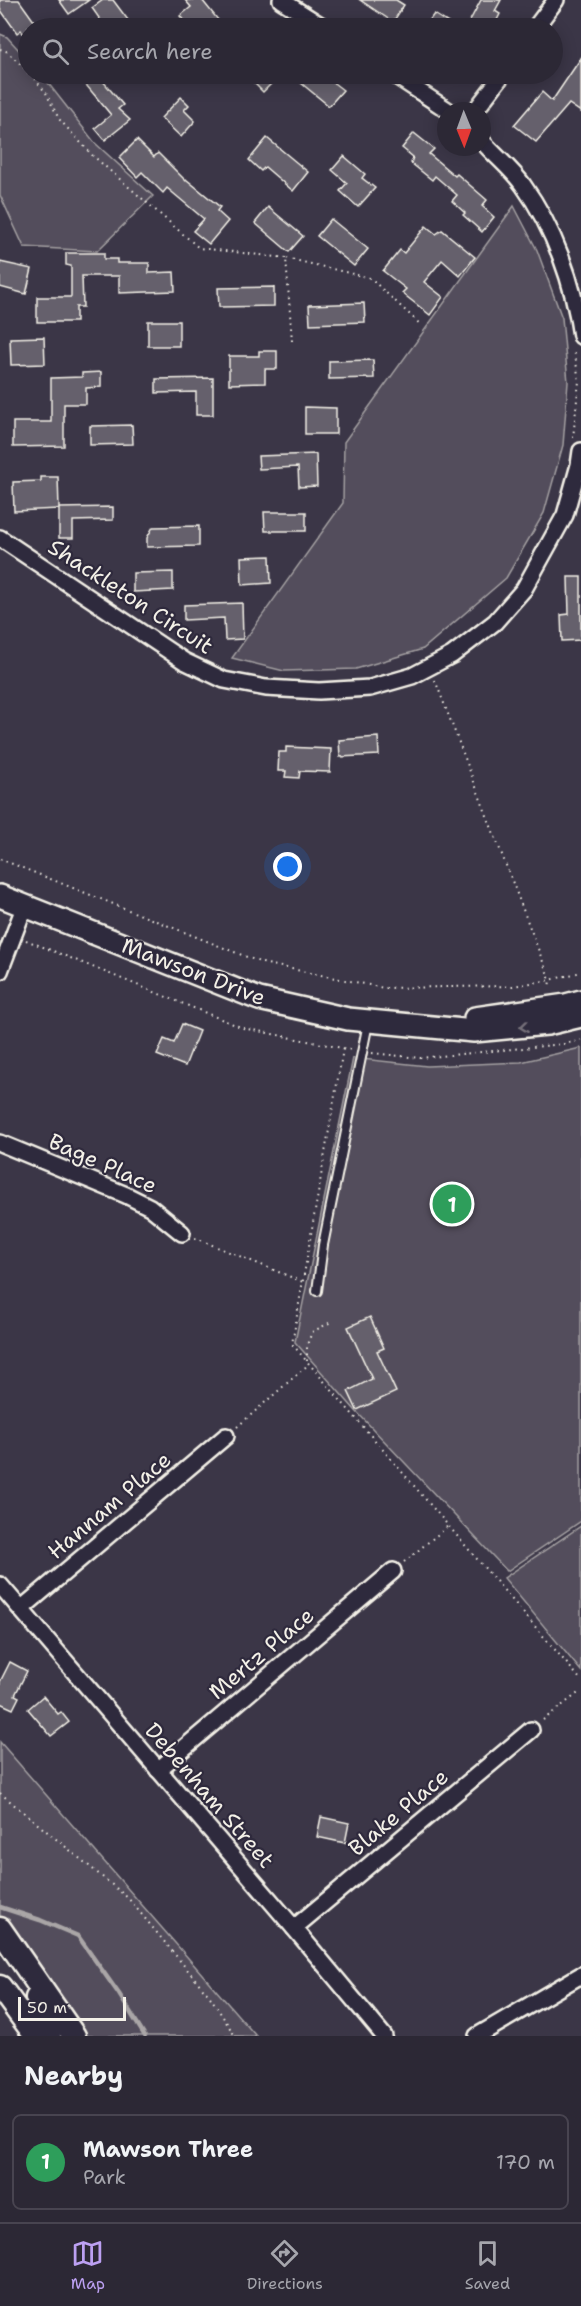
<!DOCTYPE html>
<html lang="en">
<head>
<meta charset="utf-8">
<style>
  body { margin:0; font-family:"Shantell Sans",sans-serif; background:#383441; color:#f1f3f6 }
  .compass { position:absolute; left:437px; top:102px; width:54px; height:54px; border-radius:50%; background:#2c2835; box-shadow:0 3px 15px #0003; rotate:179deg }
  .scale { position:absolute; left:18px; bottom:15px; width:108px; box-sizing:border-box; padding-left:6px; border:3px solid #f4f1e8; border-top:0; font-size:16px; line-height:21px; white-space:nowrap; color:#f4f1e8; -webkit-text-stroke:4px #2f2a3d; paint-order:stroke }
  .you { position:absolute; left:288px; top:867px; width:21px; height:21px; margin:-15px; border:4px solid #fff; border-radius:50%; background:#1a73e8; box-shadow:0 0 0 9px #1a73e833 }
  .badge { display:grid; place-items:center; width:39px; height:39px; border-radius:50%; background:#bca0f2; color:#fff; font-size:20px; font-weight:700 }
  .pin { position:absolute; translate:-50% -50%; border:3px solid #fff; box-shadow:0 2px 6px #0006 }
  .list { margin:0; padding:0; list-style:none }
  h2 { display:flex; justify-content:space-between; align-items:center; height:78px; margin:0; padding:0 24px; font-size:26px }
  h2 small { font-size:20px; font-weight:400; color:#a6a6ad }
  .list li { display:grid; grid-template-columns:39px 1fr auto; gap:18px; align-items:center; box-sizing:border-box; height:96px; margin:0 12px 12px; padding:0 12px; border:2px solid #484450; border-radius:9px }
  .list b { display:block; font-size:22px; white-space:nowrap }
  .list p { margin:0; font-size:20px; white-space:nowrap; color:#a6a6ad }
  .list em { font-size:20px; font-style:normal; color:#a6a6ad }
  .icon { flex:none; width:33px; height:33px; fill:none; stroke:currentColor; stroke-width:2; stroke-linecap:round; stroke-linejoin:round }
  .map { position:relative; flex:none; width:581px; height:2036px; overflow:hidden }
  .search { position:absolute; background:#2c2835; box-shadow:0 3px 15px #0003; left:18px; right:18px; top:18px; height:66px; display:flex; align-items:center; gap:15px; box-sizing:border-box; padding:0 21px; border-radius:33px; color:#a6a6ad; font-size:22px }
  .sheet { height:186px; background:#2c2835 }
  nav { display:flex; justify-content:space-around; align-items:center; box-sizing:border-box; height:84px; border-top:2px solid #484450; background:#2c2835; font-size:16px; color:#a6a6ad }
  nav a { display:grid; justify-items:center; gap:3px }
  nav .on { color:#bca0f2 }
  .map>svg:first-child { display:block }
  .green { fill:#534e5c; stroke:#a4a0a2; stroke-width:1.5 }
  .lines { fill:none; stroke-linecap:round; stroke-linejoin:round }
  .stream { stroke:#aaa6a7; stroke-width:4.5 }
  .building { fill:#65616c; stroke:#f4f1e8; stroke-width:1.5 }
  .service-casing { stroke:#f4f1e8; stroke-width:12 }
  .minor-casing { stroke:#f4f1e8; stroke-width:20 }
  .secondary-casing { stroke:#f4f1e8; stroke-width:26 }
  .primary-casing { stroke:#f4f1e8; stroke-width:27 }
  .path { stroke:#f4f1e8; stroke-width:2; stroke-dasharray:1.5 4.5; stroke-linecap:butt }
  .service { stroke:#2f2a3d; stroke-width:8 }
  .minor { stroke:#2f2a3d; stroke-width:15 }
  .secondary { stroke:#2f2a3d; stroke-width:21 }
  .primary { stroke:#2f2a3d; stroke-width:22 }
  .oneway { stroke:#747079 }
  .labels { text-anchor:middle; stroke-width:4.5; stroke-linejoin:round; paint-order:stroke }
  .street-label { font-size:22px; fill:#f4f1e8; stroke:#2f2a3d }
</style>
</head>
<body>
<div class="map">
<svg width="581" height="2036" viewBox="0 0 581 2036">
  <rect width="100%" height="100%" fill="#3b3647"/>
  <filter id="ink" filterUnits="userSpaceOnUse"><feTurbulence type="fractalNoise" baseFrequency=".0167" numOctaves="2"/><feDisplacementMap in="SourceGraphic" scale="12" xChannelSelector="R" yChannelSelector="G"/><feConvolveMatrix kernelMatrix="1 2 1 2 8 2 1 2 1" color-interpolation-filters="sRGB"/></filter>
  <g filter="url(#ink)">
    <g class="green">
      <path d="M0 34 7 37 28 60V74H41L95 143 153 196 97 251 24 247 0 195Z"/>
      <path d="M514 206 537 250 562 318 568 382 563 445 544 513 506 578 423 649 356 669 284 671 232 658 343 503 344 442Z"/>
      <path d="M581 1048V1521L507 1571 355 1410 295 1342 353 1058 427 1066 521 1062Z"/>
      <path d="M581 1526V1671L504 1578Z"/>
      <path d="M0 1742 256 2036H67L0 1946Z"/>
    </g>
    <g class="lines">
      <path class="stream" d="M0 1907 40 1920 78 1936 119 1994 145 2036"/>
    </g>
    <g class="building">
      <path d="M0 0H19L39 28H28V41L21 30 17 33 0 9Z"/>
      <path d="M59 0H89L69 14Z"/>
      <path d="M103 0H113L134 28H106L92 8Z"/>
      <path d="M185 0H202L219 21 209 28H191L180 16 191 7Z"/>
      <path d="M360 0H396L404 5 393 22Z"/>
      <path d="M481 0H501L495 11 500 14 493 28H466Z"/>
      <path d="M434 14 456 28H424Z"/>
      <path d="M581 58V112L569 104 536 142 514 125 542 92 552 101Z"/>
      <path d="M77 74H97L123 105 118 109 130 120 105 140 95 128 111 115Z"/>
      <path d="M245 74H281L263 92Z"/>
      <path d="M290 74H322L343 90 329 106Z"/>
      <path d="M181 97 189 105 184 110 195 121 181 137 161 118Z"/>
      <path d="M414 133 434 149 429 154 455 176 457 174 487 200 482 206 494 217 482 232 463 215 465 213 452 201 457 195 435 176 432 180 411 163 413 157 402 148Z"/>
      <path d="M267 138 308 172 293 191 265 167 261 171 249 160Z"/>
      <path d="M137 140 154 157 158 153 186 181 187 180 220 207 217 211 228 221 209 244 193 231 204 219 167 188 163 193 142 172 137 177 119 158Z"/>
      <path d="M344 156 365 174 362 178 375 188 358 207 340 191 347 183 332 170Z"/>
      <path d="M268 207 303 236 289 252 255 223Z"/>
      <path d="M331 219 368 249 354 266 317 236Z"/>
      <path d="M426 226 436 234 442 230 475 257 460 276 442 260 424 282 443 297 430 315 402 293 406 289 383 271 400 250 404 253Z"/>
      <path d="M66 253H104V259H117V263H149V273L174 272 175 291 119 293V276H82L83 307H76V322H37V297H71V266L66 265Z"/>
      <path d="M0 262 32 269 26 294 0 287Z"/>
      <path d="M274 287V306L219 307 218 288Z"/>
      <path d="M364 303 365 322 310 324 309 305Z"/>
      <rect x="148" y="321" width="31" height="25"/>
      <path d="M44 337 45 364 11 365 10 338Z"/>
      <path d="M259 351H277V369H265V383L229 384V356H259Z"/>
      <path d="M373 360 374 378 329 379V361Z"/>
      <path d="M101 372V387L86 388V404H64V446L13 447V422H51V378L82 377V373Z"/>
      <path d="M213 378V415H196V392L156 393V379Z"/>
      <path d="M305 407 336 408V434H305Z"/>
      <path d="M132 425 133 444 90 445V426Z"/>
      <path d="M316 454 317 486 299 487 298 467 259 469 258 456Z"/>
      <path d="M41 477H58L59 508 113 507V520L73 521V538H59V509L14 511 13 482 41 481Z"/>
      <path d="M264 512H306V531H265Z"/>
      <path d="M199 526V546L147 547V538L153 527Z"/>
      <path d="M270 556 271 583 242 585 241 557Z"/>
      <path d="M173 572V590L133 592V573Z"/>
      <path d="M568 577H581V640L562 641 561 615 569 614Z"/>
      <path d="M242 603 243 639 225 640 224 618 184 620V605Z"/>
      <path d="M378 737 379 755 340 757 339 740Z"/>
      <path d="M286 747 331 749 330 772 300 771 299 778 285 777 286 771H278L279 752H286Z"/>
      <path d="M182 1024 199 1031 185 1066 157 1055 164 1039 174 1043Z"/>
      <path d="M370 1317 384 1348 377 1351 396 1392 357 1410 348 1391 372 1379 348 1327Z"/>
      <path d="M10 1662 27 1671 15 1695 19 1697 13 1709 0 1703V1682Z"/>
      <path d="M43 1696 58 1714 61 1712 69 1722 51 1736 28 1709Z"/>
      <path d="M321 1817 349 1823 345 1843 317 1837Z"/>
    </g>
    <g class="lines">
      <g class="service-casing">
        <path id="service" d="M317 1291 323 1245 368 1023"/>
      </g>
      <g class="minor-casing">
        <g id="minor">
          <path d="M281 0 325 28"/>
          <path d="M535 28 556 0"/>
          <path d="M393 74 449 111"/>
          <path d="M475 111 503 74"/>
          <path d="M482 141C495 156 512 169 523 185 554 228 574 284 581 336"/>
          <path d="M0 538 184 661 224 680 266 688 319 691 370 688 412 676 452 655 495 622 524 589 565 515 579 465 581 451"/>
          <path d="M0 971 25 905"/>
          <path d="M0 1143 126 1195 150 1207 182 1233"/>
          <path d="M0 1585 294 1928 384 2036"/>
          <path d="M21 1609 226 1436"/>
          <path d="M158 1770 393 1571"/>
          <path d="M294 1928 531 1730"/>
          <path d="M477 2036 581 1975"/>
        </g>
      </g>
      <g class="secondary-casing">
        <g id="secondary">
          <path d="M0 896 259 999 348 1019 474 1031 547 1024 581 1016"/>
          <path d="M475 1018 566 1005 581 1001"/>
        </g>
      </g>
      <g class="primary-casing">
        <g id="primary">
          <path d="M0 1929 74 2036"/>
          <path d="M0 1987 36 2036"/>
          <path d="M37 1998 48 2020 49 2036"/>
        </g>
      </g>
      <g class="path">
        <path d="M0 49 6 51 28 71"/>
        <path d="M31 74 46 93 59 119 92 155 199 248 286 258"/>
        <path d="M292 341 286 258 370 278 421 325"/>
        <path d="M573 438 579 381 574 349"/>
        <path d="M435 680 550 980 549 989"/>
        <path d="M0 859 262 963 384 988 513 986 550 980 581 972"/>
        <path d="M26 940 243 1028 352 1050"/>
        <path d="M343 1049 292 1344 581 1680"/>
        <path d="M372 1053 420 1058 564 1044 581 1040"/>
        <path d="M195 1238 303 1282"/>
        <path d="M307 1361V1345L312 1332 331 1322"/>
        <path d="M237 1427 309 1364"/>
        <path d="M404 1562 448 1526"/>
        <path d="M543 1720 581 1691"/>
        <path d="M0 1793 128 1898 211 1998 235 2036"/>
      </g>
      <use href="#service" class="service"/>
      <use href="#minor" class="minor"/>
      <use href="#secondary" class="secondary"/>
      <use href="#primary" class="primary"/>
    </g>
    <defs><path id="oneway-chevron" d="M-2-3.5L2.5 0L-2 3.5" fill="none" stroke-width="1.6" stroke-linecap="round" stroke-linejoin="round" transform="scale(1.5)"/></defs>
    <use class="oneway" href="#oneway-chevron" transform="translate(524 1027) rotate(173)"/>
  </g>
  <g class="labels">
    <g class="street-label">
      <text transform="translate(131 596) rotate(33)" y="8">Shackleton Circuit</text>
      <text transform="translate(194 971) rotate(21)" y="8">Mawson Drive</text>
      <text transform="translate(103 1163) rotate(24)" y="8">Bage Place</text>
      <text transform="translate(109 1505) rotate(-40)" y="8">Hannam Place</text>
      <text transform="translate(261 1653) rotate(-40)" y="8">Mertz Place</text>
      <text transform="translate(210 1795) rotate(49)" y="8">Debenham Street</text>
      <text transform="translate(398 1812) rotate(-40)" y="8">Blake Place</text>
    </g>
  </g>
</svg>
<svg class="compass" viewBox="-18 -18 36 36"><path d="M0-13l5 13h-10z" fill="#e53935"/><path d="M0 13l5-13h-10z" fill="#a6a6ad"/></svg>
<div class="scale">50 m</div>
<div class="you"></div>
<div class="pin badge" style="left:452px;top:1204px;background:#2e9e5b">1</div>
<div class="search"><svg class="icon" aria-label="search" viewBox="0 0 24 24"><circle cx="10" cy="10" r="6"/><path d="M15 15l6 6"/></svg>Search here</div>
</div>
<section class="sheet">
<h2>Nearby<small></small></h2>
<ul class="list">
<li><span class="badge" style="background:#2e9e5b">1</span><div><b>Mawson Three</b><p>Park</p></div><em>170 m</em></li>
</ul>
</section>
<nav>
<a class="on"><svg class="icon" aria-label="map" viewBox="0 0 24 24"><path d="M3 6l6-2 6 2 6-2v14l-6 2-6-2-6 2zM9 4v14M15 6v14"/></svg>Map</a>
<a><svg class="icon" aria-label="directions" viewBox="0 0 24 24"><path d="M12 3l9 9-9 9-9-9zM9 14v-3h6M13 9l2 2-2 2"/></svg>Directions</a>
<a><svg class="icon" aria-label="saved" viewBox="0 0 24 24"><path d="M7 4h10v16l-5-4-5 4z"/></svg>Saved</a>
</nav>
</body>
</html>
